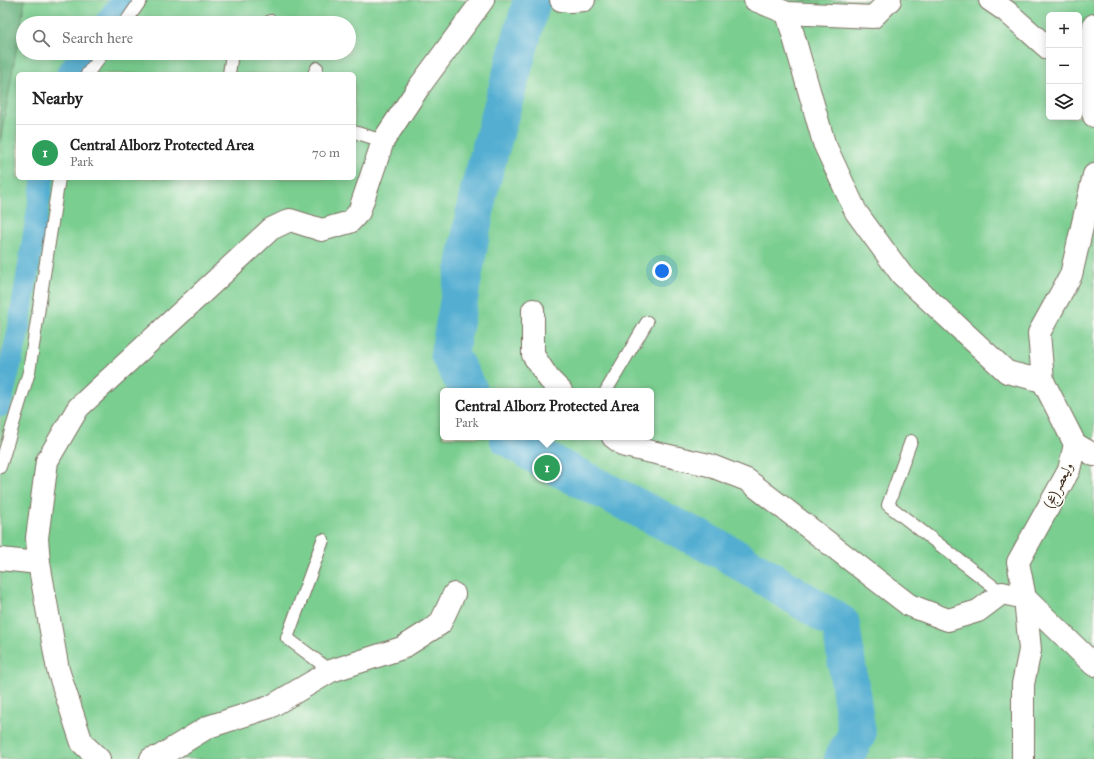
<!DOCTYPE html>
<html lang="en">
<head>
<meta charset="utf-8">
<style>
  body { margin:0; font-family:"IM FELL Great Primer",Amiri,serif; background:#f6f6f6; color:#222 }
  .controls { position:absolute; right:12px; top:12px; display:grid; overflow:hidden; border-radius:6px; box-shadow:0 2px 10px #0003 }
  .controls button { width:36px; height:36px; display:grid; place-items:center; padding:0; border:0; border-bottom:1px solid #e0e0e0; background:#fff; color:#222; font:20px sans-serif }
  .you { position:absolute; left:662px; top:271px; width:14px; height:14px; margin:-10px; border:3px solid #fff; border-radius:50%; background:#1a73e8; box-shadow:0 0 0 6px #1a73e833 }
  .badge { display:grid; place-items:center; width:26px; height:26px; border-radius:50%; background:#0f766e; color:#fff; font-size:13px; font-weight:700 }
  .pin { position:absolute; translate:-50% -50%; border:2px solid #fff; box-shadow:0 1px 4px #0006 }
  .popup { position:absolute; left:440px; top:388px; width:214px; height:52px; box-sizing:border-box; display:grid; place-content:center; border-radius:6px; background:#fff; filter:drop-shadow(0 1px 3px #0005); font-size:13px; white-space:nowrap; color:#767676 }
  .popup b { font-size:15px; color:#222 }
  .popup::after { content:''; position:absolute; left:50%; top:100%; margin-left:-8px; border:8px solid transparent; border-top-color:#fff }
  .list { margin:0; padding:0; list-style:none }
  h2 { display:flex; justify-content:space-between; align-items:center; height:52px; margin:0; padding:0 16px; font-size:17px }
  h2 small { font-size:13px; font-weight:400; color:#767676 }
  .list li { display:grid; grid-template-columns:26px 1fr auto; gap:12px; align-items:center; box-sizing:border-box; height:56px; padding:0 16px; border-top:1px solid #e0e0e0 }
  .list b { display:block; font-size:15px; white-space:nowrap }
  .list p { margin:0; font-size:13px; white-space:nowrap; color:#767676 }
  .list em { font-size:13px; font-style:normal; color:#767676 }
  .icon { flex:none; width:22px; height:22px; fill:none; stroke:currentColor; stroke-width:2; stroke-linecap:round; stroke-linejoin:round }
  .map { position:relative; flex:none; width:1094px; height:759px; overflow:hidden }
  .search { position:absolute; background:#fff; box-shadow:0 2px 10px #0003; left:16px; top:16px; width:340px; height:44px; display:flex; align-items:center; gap:10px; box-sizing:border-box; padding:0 14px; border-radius:22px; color:#767676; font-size:15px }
  .panel { position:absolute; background:#fff; box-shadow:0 2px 10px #0003; left:16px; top:72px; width:340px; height:108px; border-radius:6px }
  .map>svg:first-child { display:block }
  .green { fill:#7ace90; stroke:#5a7c57; fill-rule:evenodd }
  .forest { fill:#63b17a; stroke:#4f6e4c }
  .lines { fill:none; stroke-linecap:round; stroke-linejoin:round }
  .canal { stroke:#53aed1; stroke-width:22 }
  .river { stroke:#53aed1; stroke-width:38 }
  .lane-casing { stroke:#7d6e60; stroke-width:14 }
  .street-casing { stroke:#7d6e60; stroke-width:24 }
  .secondary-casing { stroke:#7d6e60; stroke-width:24 }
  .lane { stroke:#fff; stroke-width:12 }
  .street { stroke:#fff; stroke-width:22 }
  .secondary { stroke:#fff; stroke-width:22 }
  .labels { text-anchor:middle; stroke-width:3; stroke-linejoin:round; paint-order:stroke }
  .street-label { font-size:14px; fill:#3b2a1e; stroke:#fdfcf7 }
</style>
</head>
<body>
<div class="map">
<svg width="1094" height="759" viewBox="0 0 1094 759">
  <rect width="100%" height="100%" fill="#fdfcf7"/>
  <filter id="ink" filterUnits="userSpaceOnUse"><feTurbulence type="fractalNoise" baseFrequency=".025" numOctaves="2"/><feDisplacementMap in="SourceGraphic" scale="8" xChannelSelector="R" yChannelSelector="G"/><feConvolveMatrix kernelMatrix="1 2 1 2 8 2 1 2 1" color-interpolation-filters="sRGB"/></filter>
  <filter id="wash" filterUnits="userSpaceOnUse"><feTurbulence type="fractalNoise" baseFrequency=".012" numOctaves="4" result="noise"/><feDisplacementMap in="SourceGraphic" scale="16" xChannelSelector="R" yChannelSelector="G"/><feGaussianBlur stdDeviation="0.9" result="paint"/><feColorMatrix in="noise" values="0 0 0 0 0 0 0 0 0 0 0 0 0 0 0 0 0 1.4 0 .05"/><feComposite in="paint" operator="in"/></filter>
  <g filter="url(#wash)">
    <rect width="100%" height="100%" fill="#f8ecdb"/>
    <path class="green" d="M0 0H1094V759H0ZM1049 15H1079V117H1049ZM23 23H349V53H23ZM18 74H354V178H18ZM443 391H651V437H443Z"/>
    <path class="forest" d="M0 0H25L0 143Z"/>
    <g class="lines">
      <g class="canal">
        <path d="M105 23 122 0"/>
        <path d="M67 74 82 53"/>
        <path d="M0 406 18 333 43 178"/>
      </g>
      <g class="river">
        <path d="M469 391 449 354 479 190 532 0"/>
        <path d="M508 437 544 460 727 553 841 624 857 734 843 759"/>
      </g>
    </g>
  </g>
  <g filter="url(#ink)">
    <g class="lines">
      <g class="lane-casing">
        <g id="lane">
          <path d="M125 23 141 0"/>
          <path d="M267 23 271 21"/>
          <path d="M87 74 103 53"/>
          <path d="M229 74 232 53"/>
          <path d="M314 74 317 68"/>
          <path d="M354 132 383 141"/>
          <path d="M606 391 647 322"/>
          <path d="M911 441 888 505 1002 593"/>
          <path d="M0 467 29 372 59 178"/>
          <path d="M323 540 287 638 331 671"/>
        </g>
      </g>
      <g class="street-casing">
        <g id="street">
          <path d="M561 0 570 1 584 0"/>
          <path d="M755 0 787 13 873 17 890 0"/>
          <path d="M990 0 1006 11 1049 49"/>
          <path d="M787 13 824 143 856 212 902 275 1007 372 1043 381"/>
          <path d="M533 310V355L549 379 561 391"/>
          <path d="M613 437 625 446 709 465 747 480 909 605 948 620 978 611 1002 593 1025 598 1094 665"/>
          <path d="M1075 444 1094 455"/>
          <path d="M0 559 39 563"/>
          <path d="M99 759 82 743 58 670 39 563 37 538 47 461 78 408 271 229 290 220 322 230 350 222 359 212 383 141 419 87 483 0"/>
          <path d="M151 759 159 757 208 727 270 707 331 671 402 648 440 624 454 594"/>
        </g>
      </g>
      <g class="secondary-casing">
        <g id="secondary">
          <path d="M1094 25 1085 82 1094 116"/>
          <path d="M1023 759V684L1030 650 1025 598 1018 562 1069 470 1075 444 1043 381 1039 333 1071 275 1094 175"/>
        </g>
      </g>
      <use href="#lane" class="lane"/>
      <use href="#street" class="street"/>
      <use href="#secondary" class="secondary"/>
    </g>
  </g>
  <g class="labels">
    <g class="street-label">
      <text transform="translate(1058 485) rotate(-64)" y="5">ولیعصر(عج)</text>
    </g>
  </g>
</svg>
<div class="controls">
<button>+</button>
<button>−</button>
<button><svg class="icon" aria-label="layers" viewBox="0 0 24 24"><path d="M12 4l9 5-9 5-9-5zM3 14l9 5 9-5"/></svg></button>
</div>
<div class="you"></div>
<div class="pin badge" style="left:547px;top:468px;background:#2e9e5b">1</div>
<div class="popup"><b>Central Alborz Protected Area</b>Park</div>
<div class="search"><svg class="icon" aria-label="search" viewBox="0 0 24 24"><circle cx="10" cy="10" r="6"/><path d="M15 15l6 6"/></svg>Search here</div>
<section class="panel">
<h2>Nearby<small></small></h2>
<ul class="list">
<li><span class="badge" style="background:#2e9e5b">1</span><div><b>Central Alborz Protected Area</b><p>Park</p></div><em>70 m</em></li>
</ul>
</section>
</div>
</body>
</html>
